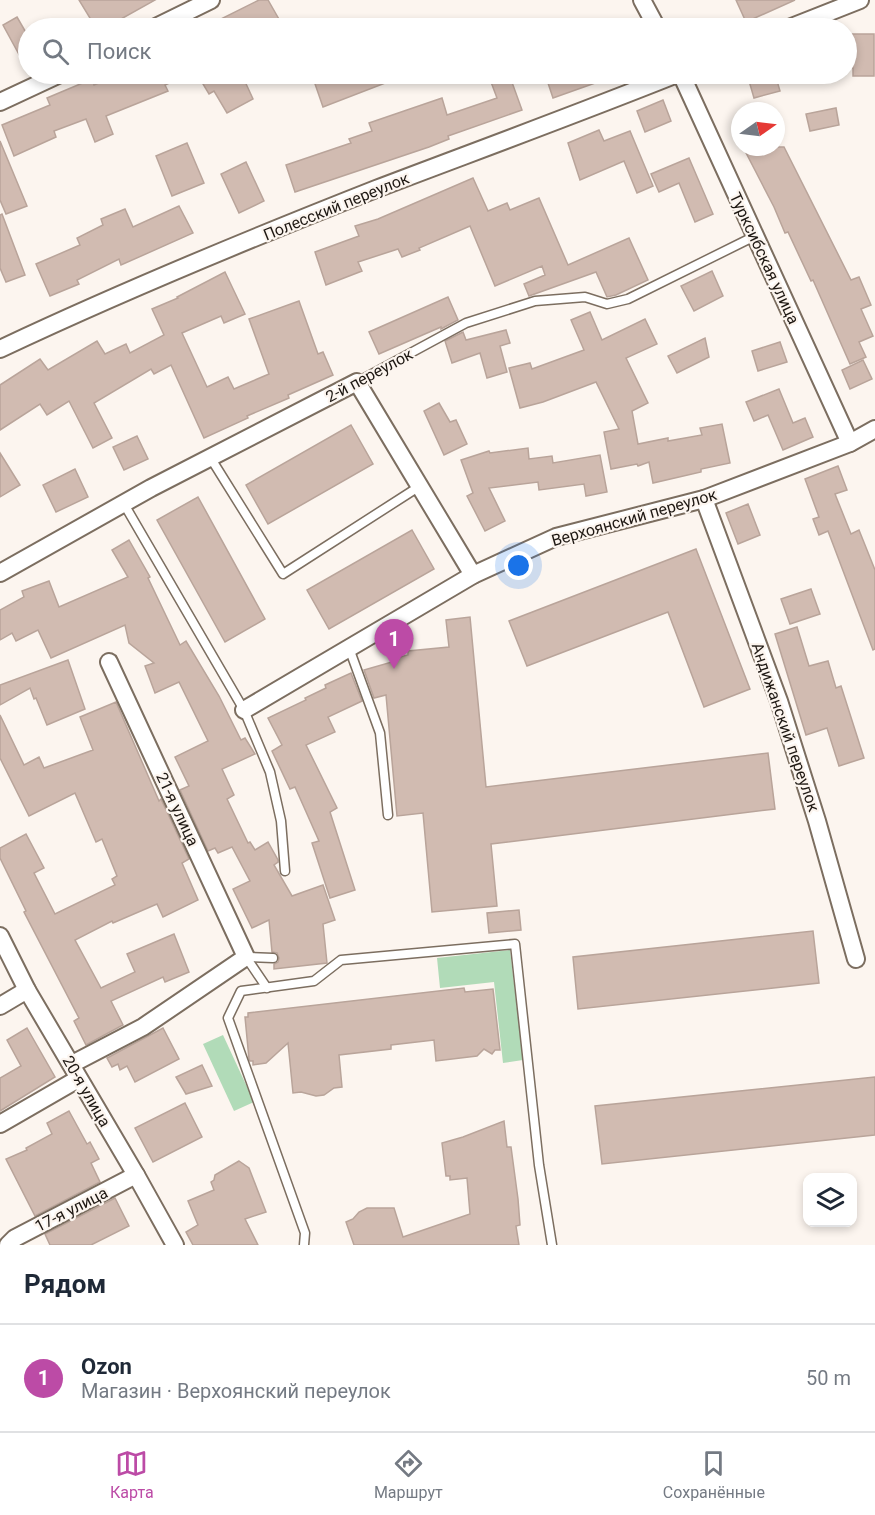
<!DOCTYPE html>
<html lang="ru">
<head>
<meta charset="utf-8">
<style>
  body { margin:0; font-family:Roboto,sans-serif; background:#f2f2f3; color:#1f2937 }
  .controls { position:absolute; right:18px; bottom:18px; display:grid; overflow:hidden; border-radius:12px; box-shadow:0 3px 9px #0003 }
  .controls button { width:54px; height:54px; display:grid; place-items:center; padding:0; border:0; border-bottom:2px solid #e0e1e3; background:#fff; color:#1f2937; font:30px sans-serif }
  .compass { position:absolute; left:731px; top:102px; width:54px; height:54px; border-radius:50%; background:#fff; box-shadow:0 3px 9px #0003; rotate:76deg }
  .you { position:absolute; left:519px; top:566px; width:21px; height:21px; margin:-15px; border:4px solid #fff; border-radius:50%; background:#1a73e8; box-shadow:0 0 0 9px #1a73e833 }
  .badge { display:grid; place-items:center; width:39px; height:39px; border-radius:50%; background:#bc4ba6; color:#fff; font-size:20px; font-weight:700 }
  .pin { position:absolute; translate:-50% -50px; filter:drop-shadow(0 2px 3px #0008) }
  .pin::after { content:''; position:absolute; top:32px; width:21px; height:18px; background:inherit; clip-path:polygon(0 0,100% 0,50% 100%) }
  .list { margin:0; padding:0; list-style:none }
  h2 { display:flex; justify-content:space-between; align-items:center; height:78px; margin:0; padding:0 24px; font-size:26px }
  h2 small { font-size:20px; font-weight:400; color:#747a83 }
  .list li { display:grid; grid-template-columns:39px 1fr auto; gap:18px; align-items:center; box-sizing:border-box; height:108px; padding:0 24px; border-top:2px solid #e0e1e3 }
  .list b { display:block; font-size:22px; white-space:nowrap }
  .list p { margin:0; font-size:20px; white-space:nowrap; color:#747a83 }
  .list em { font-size:20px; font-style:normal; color:#747a83 }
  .icon { flex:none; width:33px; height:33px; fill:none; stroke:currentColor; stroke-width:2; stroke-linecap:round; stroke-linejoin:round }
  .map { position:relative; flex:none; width:875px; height:1245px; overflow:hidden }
  .search { position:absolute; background:#fff; box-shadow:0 3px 9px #0003; left:18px; right:18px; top:18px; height:66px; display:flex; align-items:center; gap:15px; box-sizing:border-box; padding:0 21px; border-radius:33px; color:#747a83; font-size:22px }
  .sheet { height:186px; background:#fff }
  nav { display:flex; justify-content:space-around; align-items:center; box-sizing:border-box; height:84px; border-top:2px solid #e0e1e3; background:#fff; font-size:16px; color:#747a83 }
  nav a { display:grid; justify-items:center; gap:3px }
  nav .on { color:#bc4ba6 }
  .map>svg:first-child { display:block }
  .green { fill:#b1dbb8 }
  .building { fill:#d1bbb1; stroke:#b9a49a; stroke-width:1.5 }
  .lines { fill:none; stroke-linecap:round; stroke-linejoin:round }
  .service-casing { stroke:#7c6e60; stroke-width:11 }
  .minor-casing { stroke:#7c6e60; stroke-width:20 }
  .service { stroke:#fff; stroke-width:8 }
  .minor { stroke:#fff; stroke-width:16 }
  .labels { text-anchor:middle; stroke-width:4.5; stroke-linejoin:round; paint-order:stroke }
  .street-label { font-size:16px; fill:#1e1813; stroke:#fcf5ef }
</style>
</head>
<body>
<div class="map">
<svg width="875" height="1245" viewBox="0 0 875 1245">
  <rect width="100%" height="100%" fill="#fcf5ef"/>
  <g class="green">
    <path d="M510 950 523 1060 503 1063 494 982 440 988 437 958Z"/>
    <path d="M223 1035 254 1102 234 1111 203 1044Z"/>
  </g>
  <g class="building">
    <path d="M79 0H155L105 28H96Z"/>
    <path d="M259 0H268L284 28H203Z"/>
    <path d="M736 0H795L746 22Z"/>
    <path d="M17 17 28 36V71L3 25Z"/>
    <path d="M852 34H874V76H853V68H846V44H852Z"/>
    <path d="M121 74H189L165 85 168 91 106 116 113 134 95 142 86 119 54 131 56 137 14 156 2 125 50 105 47 98 92 79 94 85Z"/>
    <path d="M197 74H245L242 75 253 99 227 113 214 91 209 94Z"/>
    <path d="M334 74H406V75L323 107 314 81Z"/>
    <path d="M488 74H509L522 110 448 136 449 139 429 147 295 192 286 165 351 143 349 139 372 131 369 123 442 98 447 115 497 98Z"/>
    <path d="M545 74H615V76L553 98Z"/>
    <path d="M747 74H775L780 91 754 98Z"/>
    <path d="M663 100 671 121 645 132 637 111Z"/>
    <path d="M836 108 839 125 810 131 806 114Z"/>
    <path d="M599 130 604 141 630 131 653 186 637 193 624 161 580 180 568 143Z"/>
    <path d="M0 141 27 206 6 214 0 200Z"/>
    <path d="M187 143 204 183 172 196 156 156Z"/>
    <path d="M743 147H784L851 280 859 277 871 305 861 309 873 336 859 342 866 357 850 364 813 280 811 281 788 232 785 233 774 207Z"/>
    <path d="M689 158 713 214 695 222 679 183 659 192 651 174Z"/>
    <path d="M246 162 264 201 239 213 221 174Z"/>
    <path d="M473 178 488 211 507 203 510 210 539 198 568 265 629 238 648 280 616 295 607 297 596 272 529 296 524 284 545 275 542 266 495 286 470 226 419 248 420 250 402 257 398 249 358 262 362 271 326 285 315 252 359 236 355 226 378 219Z"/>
    <path d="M179 206 193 233 121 265 119 259 77 280 79 284 50 296 36 264 80 245 77 238 103 225 101 219 125 209 133 227Z"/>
    <path d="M2 214 25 275 6 282 0 268V215Z"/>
    <path d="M712 271 723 296 694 311 681 286Z"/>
    <path d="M225 272 245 314 224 323 221 316 182 333 207 387 228 377 234 389 269 374 249 319 299 301 318 354 323 352 333 375 288 395 289 398 247 416 248 418 204 438 171 365 154 374 151 369 94 403 112 438 93 448 69 401 47 415 40 404 0 430V385L40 359 48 370 97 341 105 354 126 344 130 353 164 335 152 309 178 298 177 297Z"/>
    <path d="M448 297 458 320 441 329V327L379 354 369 332Z"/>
    <path d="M590 312 602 340 645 319 657 344 626 358 648 403 632 411 638 444 668 438V441L702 435 700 428 722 424 730 463 701 469V472L653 483 649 462 638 466 637 464 611 469 604 432 619 429 596 382 543 402 520 408 509 368 530 363 532 369 584 350 571 320Z"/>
    <path d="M506 330 510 343 500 346 507 372 487 378 480 353 452 363 445 341 463 332 466 340Z"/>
    <path d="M705 338 709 357 677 373 668 356Z"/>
    <path d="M780 342 787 362 758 371 752 351Z"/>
    <path d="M863 360 872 379 850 389 842 370Z"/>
    <path d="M779 389 793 423 805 418 813 437 783 450 768 415 754 421 746 402Z"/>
    <path d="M439 403 450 422 456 420 467 444 444 455 424 411Z"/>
    <path d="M351 425 373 464 268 524 246 485Z"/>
    <path d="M137 436 148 459 124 470 113 447Z"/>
    <path d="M528 448 529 459 552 456 553 463 600 455 607 492 586 496 584 484 539 490 538 482 489 488 505 521 485 531 467 496 473 493 461 460 489 451 490 453Z"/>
    <path d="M0 453 20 485 0 497Z"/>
    <path d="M838 466 847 490 835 494 851 534 859 530 875 570V649L873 650 828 531 819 535 813 519 819 517 805 479Z"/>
    <path d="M75 469 88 497 56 512 43 485Z"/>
    <path d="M198 497 265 619 225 642 157 520Z"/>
    <path d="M748 504 760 535 738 544 726 513Z"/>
    <path d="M412 530 434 569 329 629 307 590Z"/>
    <path d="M129 540 150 577 148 578 180 645 186 641 219 696 241 740 245 738 255 754 222 769 234 795 227 799 248 843 250 842 255 850 268 842 278 860V862L274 865 292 896 323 885 335 920 323 924 327 963 274 969V964L278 962 279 958 277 953 272 952 269 920 252 928 233 889 250 881 232 847 218 853 215 848 208 851 180 790 189 786 175 757 208 741 179 682 155 693 145 666 154 663 129 643 125 625 51 658 38 630 16 641 12 633 0 640V610L24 597 22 591 49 581 59 607 128 577 112 550Z"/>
    <path d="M696 549 750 689 704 707 668 612 527 666 509 621Z"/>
    <path d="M811 589 820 614 790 624 781 599Z"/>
    <path d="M470 617 486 787 768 753 775 809 491 844 497 906 432 912 423 813 397 816 386 695 374 698 364 670 392 662V659L408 655V651L449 647 446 620Z"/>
    <path d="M797 627 809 666 828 661 836 688 841 686 864 758 839 766 827 728 806 735 775 634Z"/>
    <path d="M68 660 85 709 47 725 36 698 34 699 30 688 0 705V685Z"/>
    <path d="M351 673 362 701 328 717 335 732 306 745 337 808 330 812 355 890 330 898 312 843 319 841 295 787 290 789 272 751 282 745 268 718 306 700 305 698 326 688 325 685Z"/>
    <path d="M116 702 159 801 161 799 189 859 182 863 198 900 163 917 157 904 113 923 112 921 75 940 101 988 135 972 127 954 174 934 189 972 165 982 163 977 111 1001 123 1025 86 1045 74 1021 79 1018 24 912 26 911 0 858V848L26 834 44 868 34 873 55 914 115 885 112 879 117 876 102 839 96 842 75 793 29 816 0 758V715L24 765 39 757 44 768 93 750 80 717Z"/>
    <path d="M519 910 521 930 489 933 487 913Z"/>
    <path d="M813 931 819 983 578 1009 573 957Z"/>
    <path d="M464 988 465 992 493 989 500 1050H495L492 1054 484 1049 477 1056 436 1061 434 1040 391 1045V1049L339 1055 342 1087 334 1088 324 1095 316 1096 301 1092 293 1093 288 1043 266 1063 253 1065V1061H250L249 1059 245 1017H248V1013Z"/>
    <path d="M27 1028 55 1077 0 1111V1078L21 1066 7 1040Z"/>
    <path d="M163 1028 179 1059 135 1082 127 1066 120 1070 118 1064 112 1067 107 1058Z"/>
    <path d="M202 1065 212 1086 186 1094 176 1077Z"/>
    <path d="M875 1077V1135L602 1164 595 1106Z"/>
    <path d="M185 1103 202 1137 153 1162 135 1128Z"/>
    <path d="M69 1111 87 1144 90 1142 99 1159 91 1163 100 1182 35 1216 6 1159 27 1150 26 1148 52 1134 47 1123Z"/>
    <path d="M504 1121 507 1147H511L518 1199 520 1225 516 1226 519 1245H354L346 1222 353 1219 359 1212 367 1208H394L403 1237 470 1214 467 1178 450 1180V1176H446L442 1143 463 1137Z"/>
    <path d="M239 1161 249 1168 266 1212 245 1219 258 1245H193L186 1232 198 1225 188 1201 214 1190 211 1182 214 1180 215 1175Z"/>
    <path d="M115 1198 129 1226 91 1245H50L45 1234Z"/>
  </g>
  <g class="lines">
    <g class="service-casing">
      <g id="service">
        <path d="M357 382 466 323 535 301 585 297 607 304 628 299 755 236"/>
        <path d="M210 457 283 574 420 486"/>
        <path d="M124 504 244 710 270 772 281 821 285 871"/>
        <path d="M349 648 380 733 388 815"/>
        <path d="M246 957 267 988"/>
        <path d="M246 957 273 958"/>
        <path d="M304 1245 305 1233 228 1018 241 991 314 981 341 960 515 944 539 1165 552 1245"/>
      </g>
    </g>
    <g class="minor-casing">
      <g id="minor">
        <path d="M642 0 657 28"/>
        <path d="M154 28 211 0"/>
        <path d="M789 28 860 0"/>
        <path d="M681 74 850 443"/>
        <path d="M0 102 60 74"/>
        <path d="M0 349C123 291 249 239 376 189 476 151 577 114 677 74"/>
        <path d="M704 499 779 701 817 821 856 959"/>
        <path d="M0 573 151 488 357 382 473 575"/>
        <path d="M244 710 473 575 556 537 704 499 850 443 875 429"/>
        <path d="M0 936 27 990 136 1175 175 1245"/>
        <path d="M0 1006 27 990"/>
        <path d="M72 1064 143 1027 246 957 109 662"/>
        <path d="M0 1124 78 1079"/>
        <path d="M8 1245 15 1238 136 1175"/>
      </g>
    </g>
    <use href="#service" class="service"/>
    <use href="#minor" class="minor"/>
  </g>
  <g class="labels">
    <g class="street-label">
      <text transform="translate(336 206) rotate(-22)" y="6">Полесский переулок</text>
      <text transform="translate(765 258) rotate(65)" y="6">Турксибская улица</text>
      <text transform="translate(369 375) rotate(-28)" y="6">2-й переулок</text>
      <text transform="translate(634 517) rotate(-16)" y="6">Верхоянский переулок</text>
      <text transform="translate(786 727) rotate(71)" y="6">Андижанский переулок</text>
      <text transform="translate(178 809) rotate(65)" y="6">21-я улица</text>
      <text transform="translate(87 1091) rotate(60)" y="6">20-я улица</text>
      <text transform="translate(71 1209) rotate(-27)" y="6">17-я улица</text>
    </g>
  </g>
</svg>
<div class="controls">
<button><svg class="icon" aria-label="layers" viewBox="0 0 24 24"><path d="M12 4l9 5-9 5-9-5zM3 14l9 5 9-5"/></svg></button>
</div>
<svg class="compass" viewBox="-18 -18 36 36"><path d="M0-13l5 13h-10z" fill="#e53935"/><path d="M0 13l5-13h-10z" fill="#747a83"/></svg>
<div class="you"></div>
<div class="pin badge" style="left:394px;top:669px">1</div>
<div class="search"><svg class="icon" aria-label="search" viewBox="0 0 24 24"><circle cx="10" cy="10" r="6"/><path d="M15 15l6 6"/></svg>Поиск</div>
</div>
<section class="sheet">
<h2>Рядом<small></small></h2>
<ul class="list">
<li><span class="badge">1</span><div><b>Ozon</b><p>Магазин · Верхоянский переулок</p></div><em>50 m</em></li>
</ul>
</section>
<nav>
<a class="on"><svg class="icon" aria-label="map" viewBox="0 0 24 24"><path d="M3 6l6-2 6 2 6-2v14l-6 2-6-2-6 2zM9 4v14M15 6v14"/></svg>Карта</a>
<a><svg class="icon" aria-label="directions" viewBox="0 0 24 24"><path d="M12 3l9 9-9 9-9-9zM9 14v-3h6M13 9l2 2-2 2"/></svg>Маршрут</a>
<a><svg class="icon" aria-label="saved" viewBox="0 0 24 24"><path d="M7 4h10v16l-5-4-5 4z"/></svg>Сохранённые</a>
</nav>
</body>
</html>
